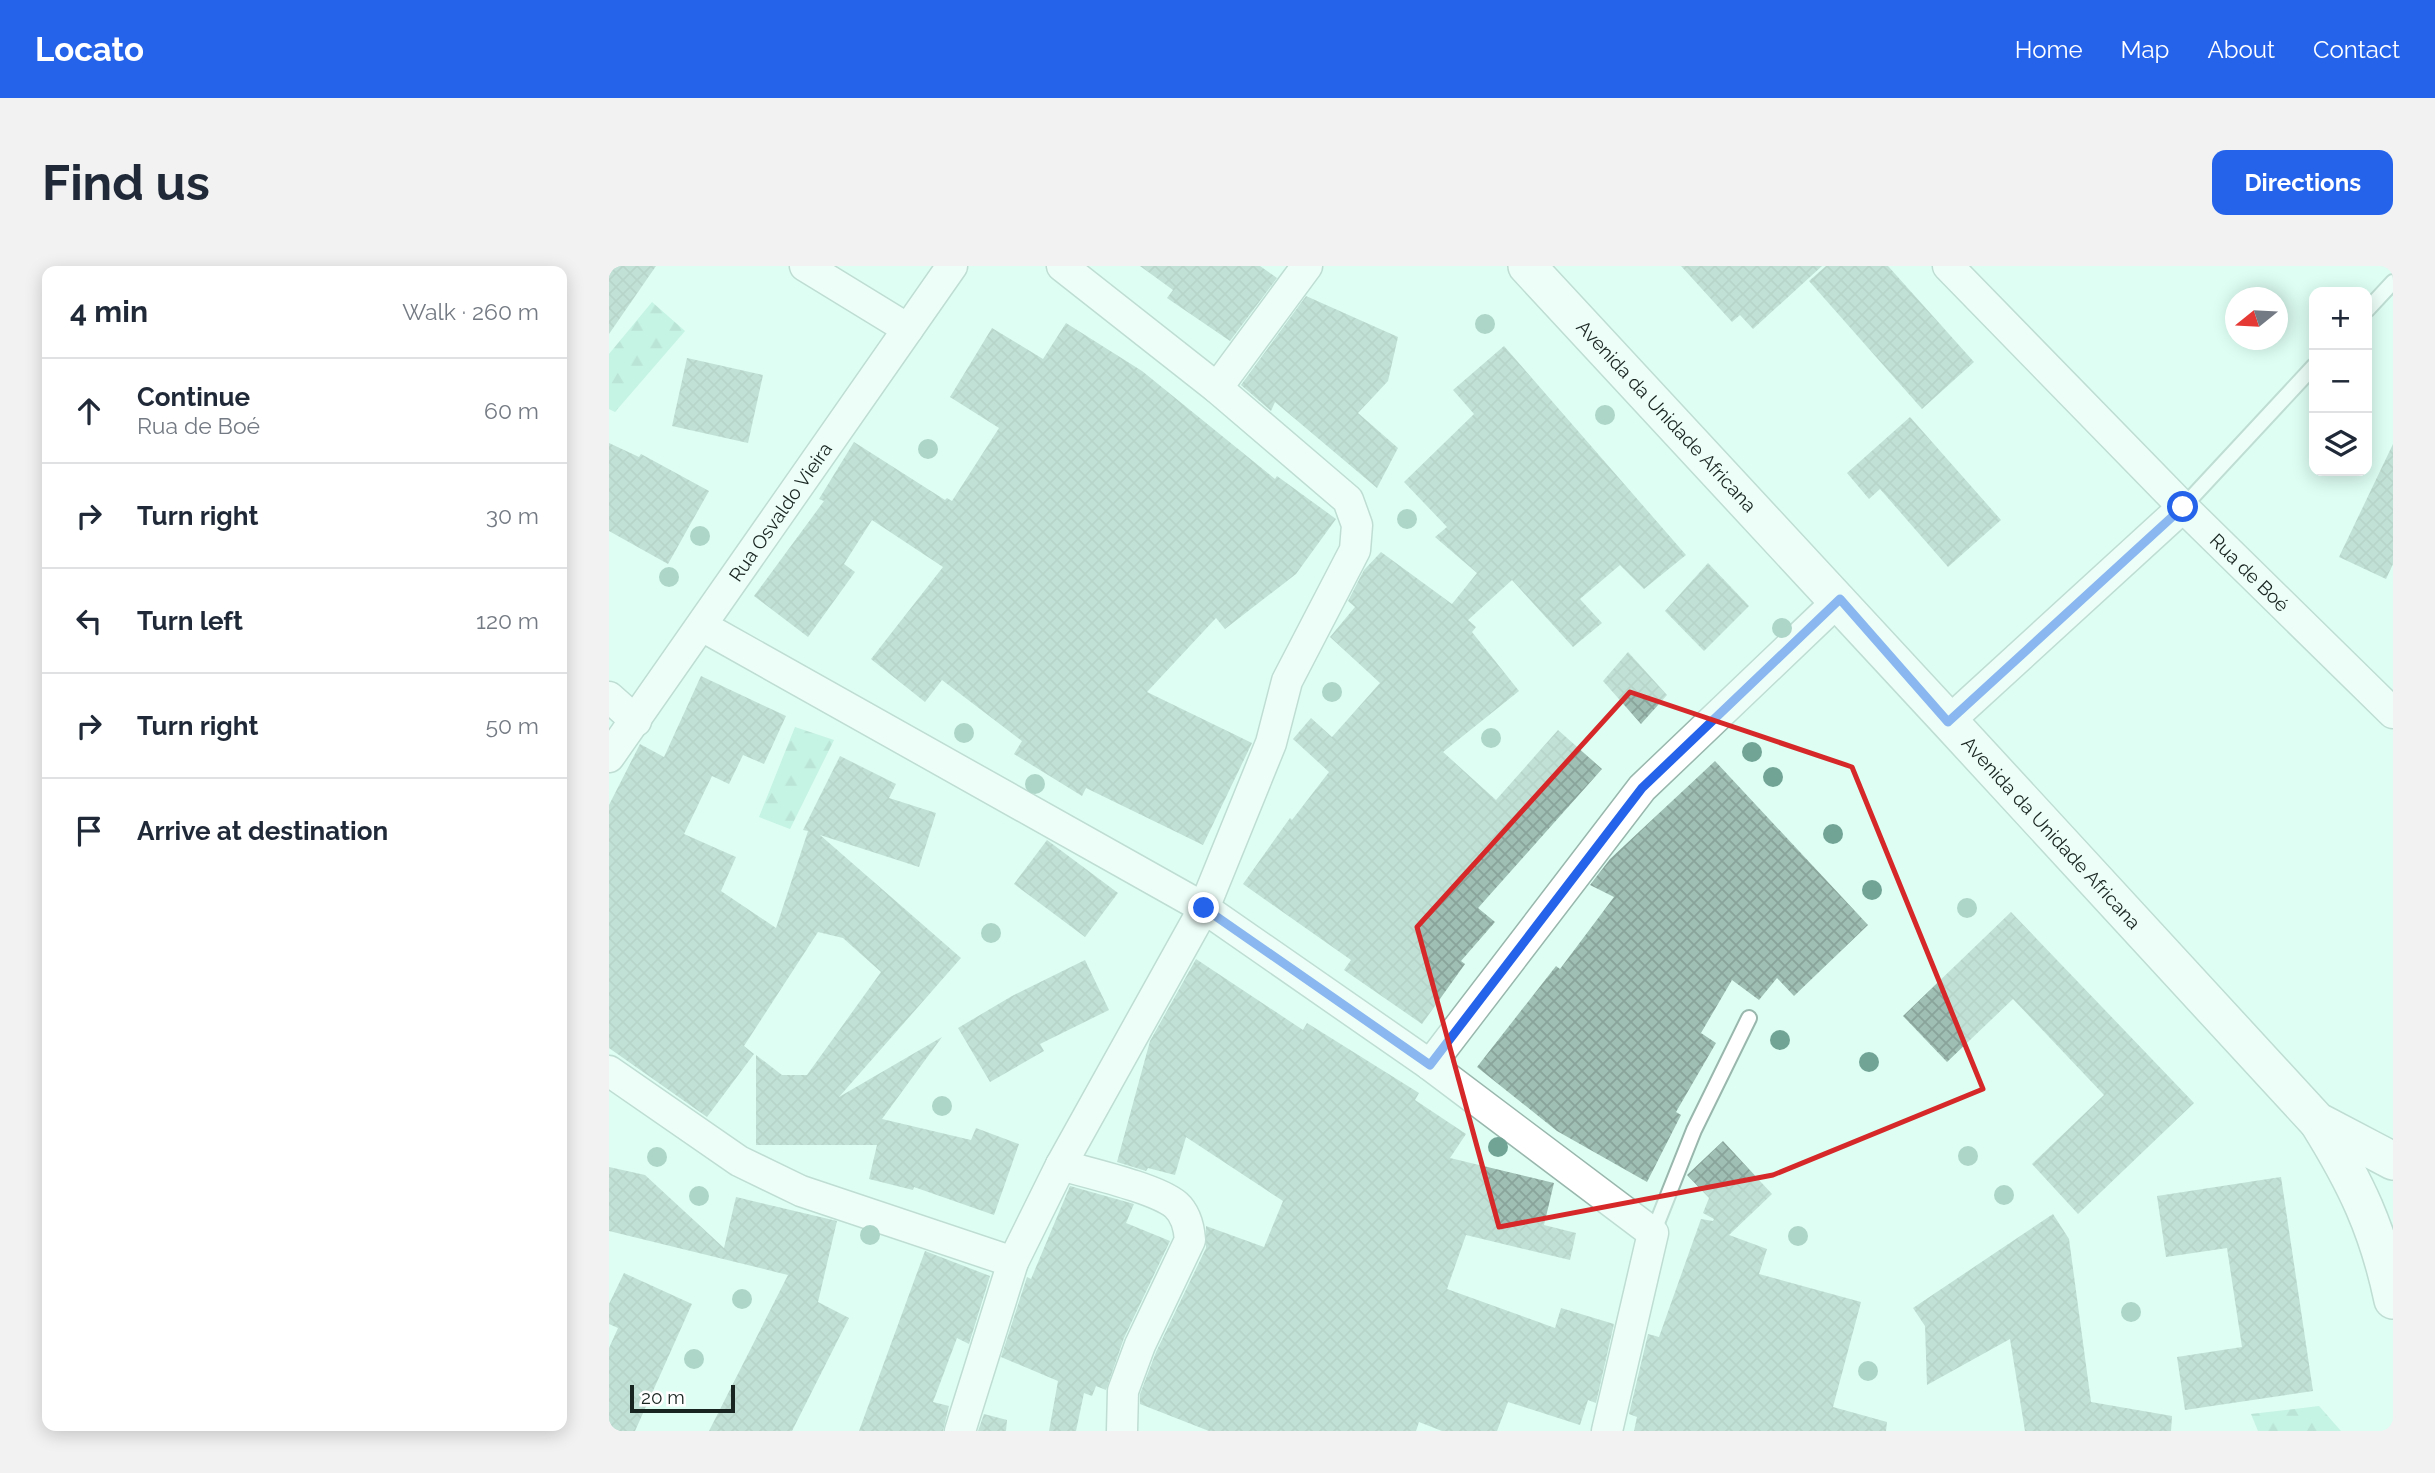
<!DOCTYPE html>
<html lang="en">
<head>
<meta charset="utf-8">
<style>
  body { margin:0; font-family:Raleway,sans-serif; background:#f2f2f3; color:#1f2937 }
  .controls { position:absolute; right:21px; top:21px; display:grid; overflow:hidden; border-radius:14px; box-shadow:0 4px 18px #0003 }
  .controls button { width:63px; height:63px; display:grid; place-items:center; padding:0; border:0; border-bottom:2px solid #e0e1e3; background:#fff; color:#1f2937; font:35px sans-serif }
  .compass { position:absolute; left:1616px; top:21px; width:63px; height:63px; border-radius:50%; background:#fff; box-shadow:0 4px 18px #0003; rotate:252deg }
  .scale { position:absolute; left:21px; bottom:18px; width:105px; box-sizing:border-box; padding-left:7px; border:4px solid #192521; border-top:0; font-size:19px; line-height:24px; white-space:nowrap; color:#192521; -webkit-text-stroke:5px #fff; paint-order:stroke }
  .stop { position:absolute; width:21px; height:21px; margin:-16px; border:5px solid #2563eb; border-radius:50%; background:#fff }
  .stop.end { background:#2563eb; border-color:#fff; box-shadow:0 2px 7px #0008 }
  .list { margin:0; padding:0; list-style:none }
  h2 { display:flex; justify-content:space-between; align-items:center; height:91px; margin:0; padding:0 28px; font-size:30px }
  h2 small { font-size:23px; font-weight:400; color:#747a83 }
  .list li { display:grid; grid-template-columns:46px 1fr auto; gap:21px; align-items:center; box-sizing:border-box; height:105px; padding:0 28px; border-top:2px solid #e0e1e3 }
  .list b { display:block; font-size:26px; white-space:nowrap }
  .list p { margin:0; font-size:23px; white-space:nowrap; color:#747a83 }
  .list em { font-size:23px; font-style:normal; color:#747a83 }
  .icon { flex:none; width:38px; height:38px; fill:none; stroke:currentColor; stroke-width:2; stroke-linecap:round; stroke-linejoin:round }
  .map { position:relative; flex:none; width:1784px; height:1165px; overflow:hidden; border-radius:14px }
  header { display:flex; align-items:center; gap:42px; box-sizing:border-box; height:98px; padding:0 35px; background:#2563eb; color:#fff }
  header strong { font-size:33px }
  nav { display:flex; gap:38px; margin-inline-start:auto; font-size:24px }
  .intro { display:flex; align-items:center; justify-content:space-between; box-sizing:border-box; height:168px; padding:0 42px }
  h1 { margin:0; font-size:49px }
  .button { padding:18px 32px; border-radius:14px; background:#2563eb; color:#fff; font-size:24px; font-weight:700 }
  main { display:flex; gap:42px; padding:0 42px }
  aside { flex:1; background:#fff; border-radius:14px; box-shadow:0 4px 18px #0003 }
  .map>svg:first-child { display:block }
  .forest { fill:url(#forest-firs) }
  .building { fill:url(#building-cross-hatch) }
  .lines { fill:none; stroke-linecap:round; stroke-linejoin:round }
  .service-casing { stroke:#99b7ad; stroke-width:18 }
  .minor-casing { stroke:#99b7ad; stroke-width:33 }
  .tertiary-casing { stroke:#99b7ad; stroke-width:40 }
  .service { stroke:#fff; stroke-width:14 }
  .minor { stroke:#fff; stroke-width:30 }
  .tertiary { stroke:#fff; stroke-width:37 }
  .tree { fill:#72a496 }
  .route { stroke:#2563eb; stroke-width:9 }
  .marked { fill:none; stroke:#d62828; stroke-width:5; stroke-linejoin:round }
  .labels { text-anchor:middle; stroke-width:6; stroke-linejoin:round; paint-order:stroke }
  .street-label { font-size:19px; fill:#192521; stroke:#fff }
</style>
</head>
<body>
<header>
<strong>Locato</strong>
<nav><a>Home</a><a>Map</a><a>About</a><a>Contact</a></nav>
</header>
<div class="intro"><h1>Find us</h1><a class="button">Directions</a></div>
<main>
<aside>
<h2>4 min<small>Walk · 260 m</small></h2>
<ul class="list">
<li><svg class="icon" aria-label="ahead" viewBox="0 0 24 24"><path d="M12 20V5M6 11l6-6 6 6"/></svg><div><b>Continue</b><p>Rua de Boé</p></div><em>60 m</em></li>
<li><svg class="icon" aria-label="right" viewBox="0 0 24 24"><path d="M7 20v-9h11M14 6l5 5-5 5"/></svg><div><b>Turn right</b></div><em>30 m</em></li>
<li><svg class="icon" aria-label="left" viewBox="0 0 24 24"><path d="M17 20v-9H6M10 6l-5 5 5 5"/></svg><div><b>Turn left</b></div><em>120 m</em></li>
<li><svg class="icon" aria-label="right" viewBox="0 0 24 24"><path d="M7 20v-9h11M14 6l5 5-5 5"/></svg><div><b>Turn right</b></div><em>50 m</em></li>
<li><svg class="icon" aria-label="arrive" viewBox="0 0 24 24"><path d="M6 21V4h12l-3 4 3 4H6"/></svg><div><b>Arrive at destination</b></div></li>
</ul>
</aside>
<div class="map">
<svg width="1784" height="1165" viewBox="0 0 1784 1165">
  <defs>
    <pattern id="forest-firs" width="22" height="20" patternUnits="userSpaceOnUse" patternTransform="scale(1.75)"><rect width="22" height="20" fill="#a6e7d2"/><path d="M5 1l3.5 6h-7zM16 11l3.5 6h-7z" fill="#8ec6b4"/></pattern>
    <pattern id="building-cross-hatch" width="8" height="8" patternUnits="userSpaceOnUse" patternTransform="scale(1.75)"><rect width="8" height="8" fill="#a0bfb4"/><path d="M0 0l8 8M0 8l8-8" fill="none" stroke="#89a49a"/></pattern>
  </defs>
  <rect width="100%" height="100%" fill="#defef3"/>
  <g class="forest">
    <path d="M43 36 76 65 6 146 0 143V88Z"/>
    <path d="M186 461 225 474 181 563 150 551Z"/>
    <path d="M1710 1140 1732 1165H1649L1642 1148Z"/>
  </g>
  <g class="building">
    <path d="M0 0H47L0 68Z"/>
    <path d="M531 0H651L668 12 621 75 558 32 564 24Z"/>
    <path d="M1072 0H1213L1144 63 1131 49 1123 56Z"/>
    <path d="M1217 0H1279L1365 96 1313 143 1200 15Z"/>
    <path d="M697 30 789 71 779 115 749 147 789 182 768 222 666 136 662 145 632 119Z"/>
    <path d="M457 57 533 105 666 213 668 210 727 253 687 308 616 363 607 352 538 426 643 477 594 579 477 522 473 530 405 488 413 475 333 414 316 436 262 393 334 301 263 254 235 298 246 306 199 371 145 330 215 235 210 233 245 176 336 234 338 232 343 235 390 162 341 131 383 62 434 93Z"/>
    <path d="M895 80 1077 289 1035 323 1011 299 971 333 993 357 964 381 903 314 859 354 867 361 863 366 910 425 834 486 887 534 949 464 993 503 869 642 886 656 852 695 856 698 813 758 735 704 742 694 634 618 681 552 683 554 720 506 684 473 702 452 723 471 771 417 721 371 746 341 739 335 755 304 772 286 843 338 868 307 826 271 838 261 795 216 865 148 844 124Z"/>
    <path d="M78 92 154 109 139 177 63 160Z"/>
    <path d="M1301 151 1392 254 1339 301 1271 223 1260 233 1238 207Z"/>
    <path d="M0 177 30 191 32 188 100 225 59 298 0 265Z"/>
    <path d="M1784 178V298L1777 313 1730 291Z"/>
    <path d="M1099 297 1140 340 1095 385 1056 345Z"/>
    <path d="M1019 386 1058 429 1032 458 994 415Z"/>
    <path d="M92 410 177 450 155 498 134 489 120 518 103 510 75 568 127 591 112 625 167 662 199 565 194 564 231 490 287 518 280 532 327 547 310 601 211 569 352 692 230 831 333 771 273 853 362 874 367 862 410 878 385 949 305 921 304 924 260 913 268 879H147V789L173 809H198L272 706 234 672 209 666 135 780 145 788 98 851 0 782V539L31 478 55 491Z"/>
    <path d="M1106 495 1259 659 1185 730 1168 712 1150 734 1123 714 1092 767 1107 777 1067 846 1072 849 1038 916 948 865 868 801 947 700 951 703 1005 631 981 619 1001 593Z"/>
    <path d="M438 574 509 627 476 671 405 618Z"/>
    <path d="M1402 646 1585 837 1469 948 1423 898 1495 829 1404 733 1338 796 1294 750Z"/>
    <path d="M587 693 694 764 698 757 810 827 806 834 857 868 841 892 945 917 935 959 967 967 961 994 857 969 838 1023 946 1062 952 1042 1005 1058 987 1137 979 1134 971 1159 899 1136 888 1165H833L810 1156 807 1165H600L531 1138V1128L547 1086 597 982V960L655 981 674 935 577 871 566 909 539 902 537 905 508 896 541 775Z"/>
    <path d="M476 694 500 744 431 778 435 785 381 816 349 762 403 730Z"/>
    <path d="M1114 875 1163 928 1120 969 1158 983 1150 1008 1252 1036 1224 1141 1278 1156 1277 1165H1025L1028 1151 1020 1148 1039 1068 1050 1071 1092 953 1104 955 1105 953 1094 947 1100 932 1078 909Z"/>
    <path d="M0 901 36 909 115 982 127 931 228 955 209 1036 240 1052 183 1165H100L179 1009 0 965Z"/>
    <path d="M1672 911 1704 1125 1576 1144 1568 1091 1633 1081 1618 982 1557 991 1548 930Z"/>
    <path d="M461 920 525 938 517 957 561 975 515 1072 497 1124 487 1120 483 1130 475 1127 467 1165H440L449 1115 392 1091 418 1011 422 1013Z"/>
    <path d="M1444 948 1460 973 1482 1136 1563 1150 1562 1165H1416L1401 1073 1318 1119 1316 1060 1304 1042Z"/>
    <path d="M316 985 381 1010 360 1078 348 1072 324 1136 340 1140 334 1165H250Z"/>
    <path d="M15 1007 83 1038 26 1165H0V1082L9 1062 0 1058V1038Z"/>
    <path d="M375 1148 398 1154 397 1165H369Z"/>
  </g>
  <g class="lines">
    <g class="service-casing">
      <g id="service">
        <path d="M1758 44 1784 16"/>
        <path d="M1574 241 1705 100"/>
        <path d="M1044 967 1085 864 1140 752"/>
      </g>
    </g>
    <g class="minor-casing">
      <g id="minor">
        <path d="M196 0 299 63"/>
        <path id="s1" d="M1339 0 1574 241 1784 447"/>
        <path d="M608 122 698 0"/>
        <path d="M93 360 595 642 821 799 1044 967 998 1165"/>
        <path d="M0 431 27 455"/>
        <path d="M1339 456 1574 241"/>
        <path id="s2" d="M0 491 343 0"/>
        <path d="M821 799 1033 522 1231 333"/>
        <path d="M0 805 130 895 192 925 404 996"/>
        <path d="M452 899C479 907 547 922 567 939 577 948 580 961 581 974L531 1079 514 1125 513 1165"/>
        <path d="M351 1165 404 996 452 899 595 642 662 477 678 415 746 284 748 259 739 234 608 122 453 0"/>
      </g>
    </g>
    <g class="tertiary-casing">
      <g id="tertiary">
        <path id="s3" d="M918 0C1183 283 1445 570 1708 855L1784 895"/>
        <path d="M1709 856C1747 917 1769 963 1784 1034"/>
      </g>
    </g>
    <use href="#service" class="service"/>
    <use href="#minor" class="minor"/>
    <use href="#tertiary" class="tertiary"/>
  </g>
  <g class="tree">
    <circle cx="876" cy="58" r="10"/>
    <circle cx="996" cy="149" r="10"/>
    <circle cx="319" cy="183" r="10"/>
    <circle cx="798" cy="253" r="10"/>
    <circle cx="91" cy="270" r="10"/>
    <circle cx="60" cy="311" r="10"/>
    <circle cx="1173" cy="362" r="10"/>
    <circle cx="723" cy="426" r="10"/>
    <circle cx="355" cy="467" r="10"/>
    <circle cx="882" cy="472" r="10"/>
    <circle cx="1143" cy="486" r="10"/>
    <circle cx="1164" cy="511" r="10"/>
    <circle cx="426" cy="518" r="10"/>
    <circle cx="1224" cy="568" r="10"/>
    <circle cx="1263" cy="624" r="10"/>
    <circle cx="1358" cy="642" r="10"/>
    <circle cx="382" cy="667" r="10"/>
    <circle cx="1171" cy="774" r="10"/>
    <circle cx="1260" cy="796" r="10"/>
    <circle cx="333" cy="840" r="10"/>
    <circle cx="889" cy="881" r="10"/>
    <circle cx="1359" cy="890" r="10"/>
    <circle cx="48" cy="891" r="10"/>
    <circle cx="1395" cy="929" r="10"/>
    <circle cx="90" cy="930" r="10"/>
    <circle cx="261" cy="969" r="10"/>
    <circle cx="1189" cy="970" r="10"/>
    <circle cx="133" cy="1033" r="10"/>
    <circle cx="1522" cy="1046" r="10"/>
    <circle cx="85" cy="1093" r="10"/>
    <circle cx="1259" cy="1105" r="10"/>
  </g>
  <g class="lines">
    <path class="route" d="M595 642 821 799 1033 522 1231 333 1339 456 1574 241"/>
  </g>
  <path d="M0 0H1784V1165H0ZM1021 426 1243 501 1374 823 1164 909 890 961 808 661Z" fill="#defef3" fill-opacity=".55" fill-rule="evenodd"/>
  <path class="marked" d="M1021 426 1243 501 1374 823 1164 909 890 961 808 661Z"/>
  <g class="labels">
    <g class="street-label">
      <text dy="7" stroke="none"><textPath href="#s3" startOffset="205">Avenida da Unidade Africana</textPath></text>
      <text dy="7" stroke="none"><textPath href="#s2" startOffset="299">Rua Osvaldo Vieira</textPath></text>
      <text dy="7" stroke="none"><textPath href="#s1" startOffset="430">Rua de Boé</textPath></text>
      <text dy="7" stroke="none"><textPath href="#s3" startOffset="772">Avenida da Unidade Africana</textPath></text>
    </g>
  </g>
</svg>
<div class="controls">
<button>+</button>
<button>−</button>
<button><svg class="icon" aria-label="layers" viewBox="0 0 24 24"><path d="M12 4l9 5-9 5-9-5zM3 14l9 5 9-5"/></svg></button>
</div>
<svg class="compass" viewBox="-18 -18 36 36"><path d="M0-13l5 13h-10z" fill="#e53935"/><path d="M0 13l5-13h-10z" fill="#747a83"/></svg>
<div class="scale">20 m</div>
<div class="stop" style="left:1574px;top:241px"></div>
<div class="stop end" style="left:595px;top:642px"></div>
</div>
</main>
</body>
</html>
